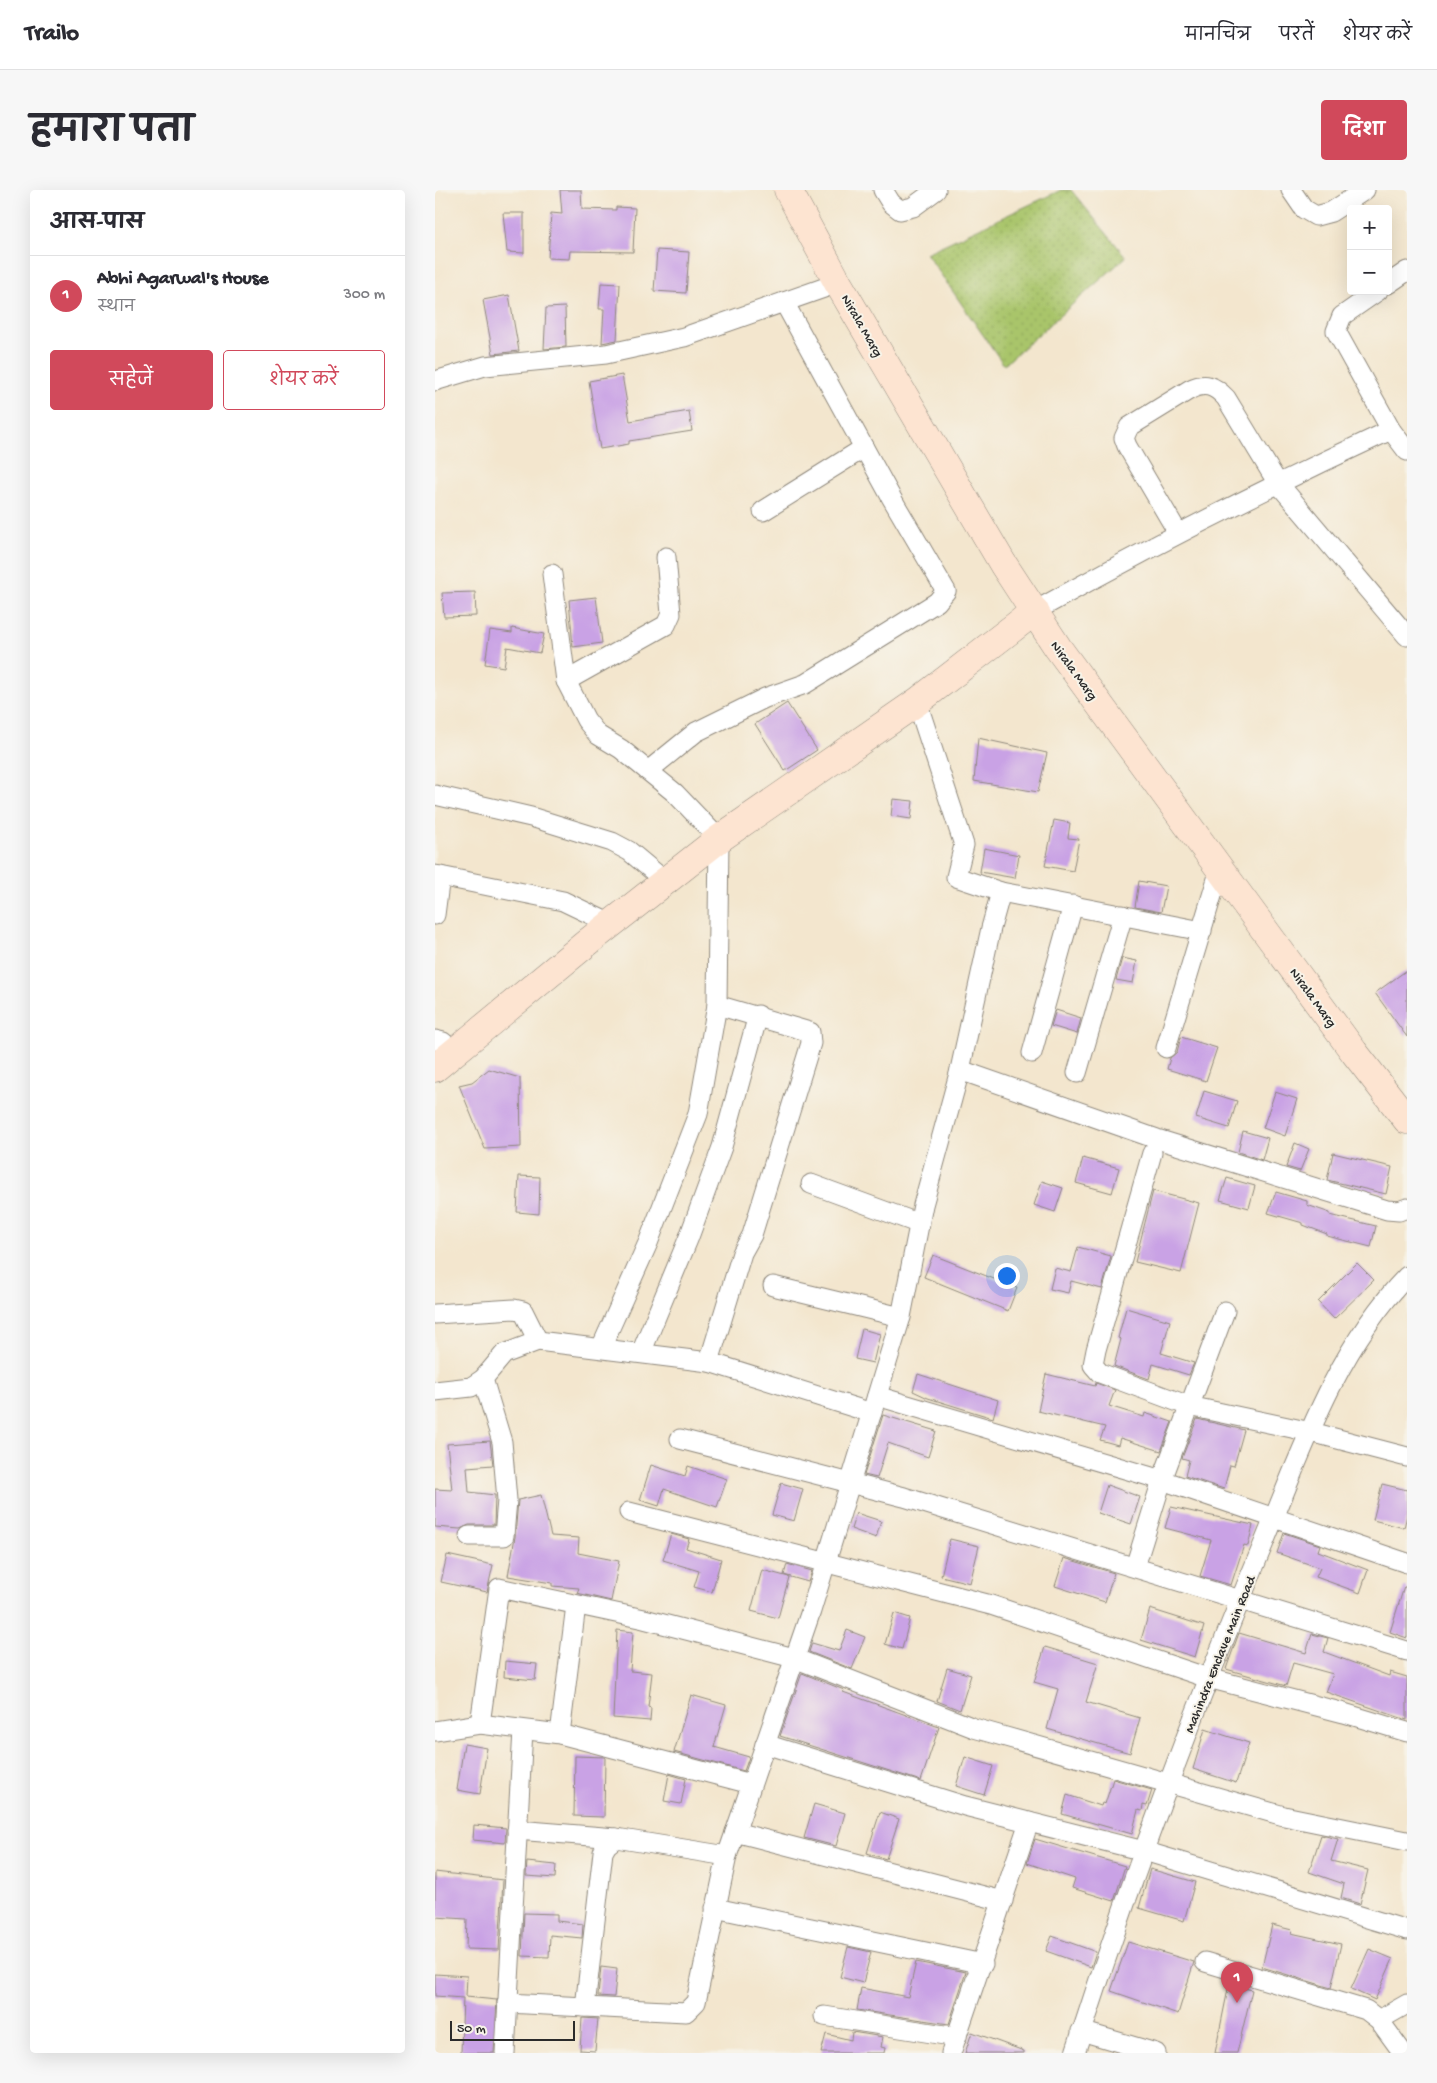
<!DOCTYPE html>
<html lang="hi">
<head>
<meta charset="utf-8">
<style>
  body { margin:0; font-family:"Gochi Hand","Playpen Sans Deva",sans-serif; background:#f7f7f7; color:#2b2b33 }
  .controls { position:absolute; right:15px; top:15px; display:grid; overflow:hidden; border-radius:5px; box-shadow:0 5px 20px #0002 }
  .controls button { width:45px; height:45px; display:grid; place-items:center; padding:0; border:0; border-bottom:1px solid #e1e1e2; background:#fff; color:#2b2b33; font:25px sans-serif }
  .scale { position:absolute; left:15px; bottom:12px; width:125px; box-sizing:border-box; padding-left:5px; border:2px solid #2b2b2b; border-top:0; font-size:14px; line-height:18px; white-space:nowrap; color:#2b2b2b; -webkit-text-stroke:4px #f7f3e8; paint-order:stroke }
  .you { position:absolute; left:571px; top:1085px; width:18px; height:18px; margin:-12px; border:4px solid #fff; border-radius:50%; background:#1a73e8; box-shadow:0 0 0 8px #1a73e833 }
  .badge { display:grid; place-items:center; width:32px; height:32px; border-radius:50%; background:#d1495b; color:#fff; font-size:16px; font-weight:700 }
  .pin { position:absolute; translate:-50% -41px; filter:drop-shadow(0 1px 2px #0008) }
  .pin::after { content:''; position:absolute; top:26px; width:18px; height:15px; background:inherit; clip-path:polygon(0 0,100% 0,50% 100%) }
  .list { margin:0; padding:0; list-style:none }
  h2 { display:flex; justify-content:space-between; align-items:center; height:65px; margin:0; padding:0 20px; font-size:21px }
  h2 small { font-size:16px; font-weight:400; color:#7c7c81 }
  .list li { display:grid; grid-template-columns:32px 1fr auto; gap:15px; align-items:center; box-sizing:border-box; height:80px; padding:0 20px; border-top:1px solid #e1e1e2 }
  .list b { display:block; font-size:19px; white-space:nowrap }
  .list p { margin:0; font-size:16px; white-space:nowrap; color:#7c7c81 }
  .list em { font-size:16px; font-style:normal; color:#7c7c81 }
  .actions { display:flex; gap:10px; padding:15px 20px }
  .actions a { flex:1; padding:11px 0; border:1px solid #d1495b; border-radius:5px; text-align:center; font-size:18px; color:#d1495b }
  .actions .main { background:#d1495b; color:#fff }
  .map { position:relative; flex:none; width:972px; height:1863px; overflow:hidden; border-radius:5px }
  header { display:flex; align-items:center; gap:30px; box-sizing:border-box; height:70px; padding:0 25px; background:#fff; border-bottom:1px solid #e1e1e2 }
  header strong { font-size:24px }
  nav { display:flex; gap:28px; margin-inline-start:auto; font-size:18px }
  .intro { display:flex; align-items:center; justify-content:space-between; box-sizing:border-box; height:120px; padding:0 30px }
  h1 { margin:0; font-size:35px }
  .button { padding:12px 22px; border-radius:5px; background:#d1495b; color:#fff; font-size:18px; font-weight:700 }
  main { display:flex; gap:30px; padding:0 30px }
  aside { flex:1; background:#fff; border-radius:5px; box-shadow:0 5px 20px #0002 }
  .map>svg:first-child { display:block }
  .grass { fill:url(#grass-dots); stroke:#6a784b }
  .building { fill:#c9a2e5 }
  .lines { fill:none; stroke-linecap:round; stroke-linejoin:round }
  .street-casing { stroke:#8f887c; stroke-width:21 }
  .secondary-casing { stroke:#8f887c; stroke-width:29 }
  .street { stroke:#fff; stroke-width:19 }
  .secondary { stroke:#fde4d1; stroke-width:28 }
  .labels { text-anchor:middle; stroke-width:4; stroke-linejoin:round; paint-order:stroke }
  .street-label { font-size:14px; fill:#2b2b2b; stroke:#f7f3e8 }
</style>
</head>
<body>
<header>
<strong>Trailo</strong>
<nav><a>मानचित्र</a><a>परतें</a><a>शेयर करें</a></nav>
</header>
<div class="intro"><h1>हमारा पता</h1><a class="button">दिशा</a></div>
<main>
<aside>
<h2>आस-पास<small></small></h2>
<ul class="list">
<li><span class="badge">1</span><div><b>Abhi Agarwal's House</b><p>स्थान</p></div><em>300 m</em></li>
</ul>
<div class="actions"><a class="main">सहेजें</a><a>शेयर करें</a></div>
</aside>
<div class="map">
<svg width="972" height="1863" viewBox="0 0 972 1863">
  <defs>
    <pattern id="grass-dots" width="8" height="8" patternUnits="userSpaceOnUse" patternTransform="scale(1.25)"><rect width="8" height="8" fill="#a9c56b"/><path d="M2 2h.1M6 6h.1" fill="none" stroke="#92a95d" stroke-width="1.8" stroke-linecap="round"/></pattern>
  </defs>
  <rect width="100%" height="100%" fill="#f7f3e8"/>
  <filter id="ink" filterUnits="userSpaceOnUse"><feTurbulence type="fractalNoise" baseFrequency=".02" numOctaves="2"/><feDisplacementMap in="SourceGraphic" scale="10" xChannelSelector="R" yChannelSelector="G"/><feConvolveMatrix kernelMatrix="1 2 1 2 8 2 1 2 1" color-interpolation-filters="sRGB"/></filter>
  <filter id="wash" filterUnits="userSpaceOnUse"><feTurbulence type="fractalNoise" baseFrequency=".0096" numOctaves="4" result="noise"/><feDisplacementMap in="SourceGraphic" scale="20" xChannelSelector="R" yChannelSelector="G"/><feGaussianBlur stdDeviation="1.12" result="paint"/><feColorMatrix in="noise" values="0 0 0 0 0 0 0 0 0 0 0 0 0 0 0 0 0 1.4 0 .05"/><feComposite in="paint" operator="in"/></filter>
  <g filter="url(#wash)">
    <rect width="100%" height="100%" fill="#f3e6ce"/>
    <path class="grass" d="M626 0H636L691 67 569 175 491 63Z"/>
    <g id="blocks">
      <g class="building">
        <path d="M125 0H146L147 19 181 20V17L200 18 198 62 135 61 134 69 113 68 116 23 127 24Z"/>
        <path d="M68 23H89V63L72 62Z"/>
        <path d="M222 60 254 62 251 103 219 101Z"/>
        <path d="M166 93 185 94 182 150 167 153 169 119H164Z"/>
        <path d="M74 105 84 161 58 164 48 110Z"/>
        <path d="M130 117 131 157 109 159 111 118Z"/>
        <path d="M187 185 195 231 254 221 257 241 194 251V254L165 259 154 191Z"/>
        <path d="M40 402 41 426 9 427 7 403Z"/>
        <path d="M161 407 167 453 138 457 134 410Z"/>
        <path d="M77 438 109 444 105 463 72 457 69 477 50 474 55 440 77 443Z"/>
        <path d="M352 513 382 560 350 581 320 534Z"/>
        <path d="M543 548 612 563 603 602 539 591Z"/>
        <path d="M458 609 478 611 476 629 456 626Z"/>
        <path d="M619 630 635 633 633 648 644 649 638 681 610 676Z"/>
        <path d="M549 658 584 665 580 688 545 682Z"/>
        <path d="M704 691 731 696 726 722 700 717Z"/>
        <path d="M687 768 702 771 698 793 681 790Z"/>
        <path d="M972 780V847L940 803Z"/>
        <path d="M621 820 646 828 642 844 616 836Z"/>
        <path d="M746 847 782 858 771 891 732 879 735 868 742 862Z"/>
        <path d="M54 879 85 888 86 957 50 959 24 895 37 892Z"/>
        <path d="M769 901 802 911 794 938 761 928Z"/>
        <path d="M840 902 862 909 850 946 828 938Z"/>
        <path d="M808 941 833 948 827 970 803 962Z"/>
        <path d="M860 953 874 959 865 981 851 977Z"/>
        <path d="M898 963 957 977 951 1004 892 990Z"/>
        <path d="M648 968 684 978 677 1003 641 993Z"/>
        <path d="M84 986 105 987 104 1024 82 1022Z"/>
        <path d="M792 988 820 996 814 1018 785 1010Z"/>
        <path d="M607 991 628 998 620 1022 599 1015Z"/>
        <path d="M718 1001 764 1013 746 1083 700 1072Z"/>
        <path d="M841 1002 872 1011V1015L895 1023V1025L941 1036 936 1057 892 1046V1044L868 1035V1033L833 1023Z"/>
        <path d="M643 1057 676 1066 667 1099 636 1091 633 1103 615 1099 620 1078 636 1082Z"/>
        <path d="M498 1065 582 1098 573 1121 489 1087Z"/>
        <path d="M922 1073 939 1090 899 1129 883 1112Z"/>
        <path d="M691 1118 735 1131 726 1163 759 1173 754 1185 718 1174 714 1189 679 1176 686 1149 683 1148Z"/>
        <path d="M427 1139 445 1144 438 1173 420 1169Z"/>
        <path d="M483 1184 563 1210 558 1228 493 1208 478 1201Z"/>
        <path d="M611 1184 660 1196 661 1193 680 1200 674 1216 709 1227 710 1223 737 1232 726 1261 685 1248 683 1255 665 1250 670 1237 603 1221Z"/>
        <path d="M448 1225 501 1241 493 1267 453 1253 442 1288 429 1285Z"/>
        <path d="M762 1229 809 1240 799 1276 795 1275 789 1299 750 1286 754 1270 747 1268Z"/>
        <path d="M55 1251 58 1275 32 1277 34 1302 60 1305 59 1335H34L25 1339 0 1337V1299L17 1300 12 1254Z"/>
        <path d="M216 1275 250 1286 253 1276 292 1289 282 1317 229 1299 224 1316 205 1310Z"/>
        <path d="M346 1293 368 1299 359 1331 337 1325Z"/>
        <path d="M947 1294 972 1300V1325L969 1338 938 1330Z"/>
        <path d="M672 1295 705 1307 696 1334 663 1323Z"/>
        <path d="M106 1305 116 1346 144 1348 143 1363 184 1371 176 1411 142 1403 144 1398 117 1396V1393L73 1386 80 1347 83 1310Z"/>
        <path d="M736 1317 818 1335 813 1356 809 1355 796 1395 765 1386 776 1350 730 1338Z"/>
        <path d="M421 1323 446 1331 441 1348 416 1339Z"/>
        <path d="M849 1343 885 1355 883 1361 933 1380 925 1403 881 1387 885 1378 842 1363Z"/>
        <path d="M236 1344 254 1349 251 1358 286 1369 277 1402 259 1397 264 1381 228 1370Z"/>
        <path d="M515 1349 544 1356 535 1393 506 1386Z"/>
        <path d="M12 1365 58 1375 52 1402 6 1392Z"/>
        <path d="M629 1368 679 1383 670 1412 620 1396Z"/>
        <path d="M352 1374 377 1381 373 1392 349 1385Z"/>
        <path d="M327 1380 354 1387 343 1428 316 1421Z"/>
        <path d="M969 1397H972V1448L955 1442Z"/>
        <path d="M715 1419 769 1436 760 1467 706 1450Z"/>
        <path d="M459 1423 475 1428 467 1459 450 1454Z"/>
        <path d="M182 1440 198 1442 195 1481 217 1483 213 1517 216 1518 215 1531 178 1528Z"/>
        <path d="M412 1440 430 1447 417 1479 374 1462 377 1453 404 1461Z"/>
        <path d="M804 1443 871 1463 877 1444 893 1448 889 1462 954 1486 955 1482 972 1487V1530L891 1502 898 1484 858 1473 851 1496 791 1479Z"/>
        <path d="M610 1457 663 1473 651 1512 705 1528 695 1563 612 1539 623 1499 599 1492Z"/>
        <path d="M70 1471 102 1474 100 1490 69 1487Z"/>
        <path d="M512 1478 536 1485 525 1520 502 1511Z"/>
        <path d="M367 1483 409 1500 408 1502 504 1537 486 1591 345 1546Z"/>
        <path d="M256 1505 291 1515 279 1557 314 1567 309 1581 239 1562Z"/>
        <path d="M770 1539 814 1553 801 1593 758 1579Z"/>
        <path d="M29 1554 52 1558 45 1604 22 1600Z"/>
        <path d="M140 1566 170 1567 169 1627 139 1626Z"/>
        <path d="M530 1567 558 1576 549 1605 521 1596Z"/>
        <path d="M234 1584 251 1589 246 1614 229 1611Z"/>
        <path d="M678 1589 717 1600 712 1616 708 1615 707 1621 703 1620 697 1644 627 1624 632 1605 666 1616 667 1613 670 1614Z"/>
        <path d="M379 1614 410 1623 401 1656 369 1648Z"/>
        <path d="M445 1622 464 1629 451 1669 432 1663Z"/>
        <path d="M39 1635 71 1638 70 1653 38 1650Z"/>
        <path d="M886 1645 903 1649 896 1671 933 1680 925 1714 906 1708 909 1694 874 1682Z"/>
        <path d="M600 1649 690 1676 679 1711 637 1698 640 1689 592 1673Z"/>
        <path d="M92 1672 121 1675 120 1688 91 1686Z"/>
        <path d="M715 1679 760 1692 749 1731 704 1718Z"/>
        <path d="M0 1682 68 1690 64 1760 31 1759 32 1729 0 1727Z"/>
        <path d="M89 1723 122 1724V1731L148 1734 147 1748 115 1745 114 1767 87 1766Z"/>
        <path d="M837 1735 857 1740 856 1743 906 1754 896 1798 827 1777Z"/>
        <path d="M617 1746 661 1762 656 1777 611 1761Z"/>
        <path d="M693 1752 759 1772 743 1824 676 1801Z"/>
        <path d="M413 1757 436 1762 428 1793 405 1787Z"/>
        <path d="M934 1759 958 1769 940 1810 916 1799Z"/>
        <path d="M481 1772 531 1782 514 1834 422 1820 426 1798 473 1807Z"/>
        <path d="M166 1777 182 1779 179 1807 163 1806Z"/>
        <path d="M0 1784 32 1786 31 1807 62 1810 59 1863H26L28 1808 0 1806Z"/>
        <path d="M794 1794 817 1800 802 1863H780Z"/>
        <path d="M147 1828 163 1829 160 1861 145 1860Z"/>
        <path d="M417 1842 448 1847 446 1857 450 1858 449 1863H386L391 1844 416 1850Z"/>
        <path d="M537 1842 589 1861V1863H530Z"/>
      </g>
    </g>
  </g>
  <g filter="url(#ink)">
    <use href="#blocks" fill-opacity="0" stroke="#8f887c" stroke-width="1"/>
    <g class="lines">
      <g class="street-casing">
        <g id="street">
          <path d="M448 0 456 13 465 20 478 17 501 0"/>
          <path d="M856 0 869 19 881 26 896 22 930 0"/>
          <path d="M953 94 972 81"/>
          <path d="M943 101 907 126 901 141 956 240 972 261"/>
          <path d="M0 191 50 176 171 164 249 147 403 93"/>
          <path d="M328 321 429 258"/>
          <path d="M743 343 692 256 689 248 694 237 754 200C770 192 779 195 791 208L842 292 972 446"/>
          <path d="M117 384 131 491 151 530 163 545 186 559 240 603 284 649 282 815 263 924 213 1053 166 1158"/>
          <path d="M600 421C716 356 835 296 956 240"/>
          <path d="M131 491 231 435 236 424 231 367"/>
          <path d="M213 581 261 542 330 508 370 494 502 412 511 401 456 307 349 112"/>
          <path d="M0 605 96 627 177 652 194 661 230 691"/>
          <path d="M0 685 128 711 176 734"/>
          <path d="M566 702 767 741"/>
          <path d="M0 725 5 686"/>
          <path d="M0 850 8 852 20 862"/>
          <path d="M731 858 785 679"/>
          <path d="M597 863 638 715"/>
          <path d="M525 880 722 949 952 1020 964 1021 972 1018"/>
          <path d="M642 883 688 725"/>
          <path d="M717 963 661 1160 658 1175 665 1183 754 1216 876 1242 972 1267"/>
          <path d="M376 994 485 1034"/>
          <path d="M338 1096 466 1127"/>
          <path d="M0 1124 79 1119 88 1121 103 1151"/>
          <path d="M206 1163 254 1047 287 957 323 825"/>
          <path d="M274 1172 307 1063 317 1045 376 853 375 842 282 815"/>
          <path d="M0 1201 36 1197 48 1189 69 1164 103 1151 274 1172 437 1223"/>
          <path d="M442 1206 727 1290 972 1373"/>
          <path d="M245 1249 469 1307 972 1461"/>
          <path d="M194 1322 556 1415 773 1488 909 1523 972 1542"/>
          <path d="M34 1346H69L72 1310 67 1252 48 1189"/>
          <path d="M700 1377 727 1290 790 1121"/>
          <path d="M45 1534 64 1398 209 1429 359 1468 539 1538 849 1626 972 1651"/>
          <path d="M0 1541 45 1534 125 1544 316 1594"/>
          <path d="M125 1544 141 1415"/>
          <path d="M330 1554 530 1616 709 1661 972 1740"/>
          <path d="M82 1640 181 1648"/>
          <path d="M300 1642 568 1711"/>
          <path d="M280 1718 548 1774"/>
          <path d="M770 1772 931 1820 944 1830 968 1863"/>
          <path d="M72 1813 150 1817 168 1662 172 1655 181 1648 292 1666"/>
          <path d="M150 1817 251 1822 261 1812 292 1666 376 1421 466 1127 488 1015 525 880 556 738 566 702 521 687 529 655 482 512"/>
          <path d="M389 1826 522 1847"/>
          <path d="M944 1830 972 1814"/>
          <path d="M646 1841 721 1863"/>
          <path d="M70 1863 88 1540"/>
          <path d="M516 1863 594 1632"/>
          <path d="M640 1863C695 1691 758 1522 828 1355 866 1263 901 1159 972 1086"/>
        </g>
      </g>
      <g class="secondary-casing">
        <g id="secondary">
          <path d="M353 0 403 93 568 374 623 458 919 862 972 930"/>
          <path d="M0 878 153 752 284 649 482 512 600 421"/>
        </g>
      </g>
      <use href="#street" class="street"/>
      <use href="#secondary" class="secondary"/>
    </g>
  </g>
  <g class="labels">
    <g class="street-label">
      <text transform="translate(428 135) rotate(60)" y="5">Nirala Marg</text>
      <text transform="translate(640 480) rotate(54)" y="5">Nirala Marg</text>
      <text transform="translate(879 807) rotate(54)" y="5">Nirala Marg</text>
      <text transform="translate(784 1464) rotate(-68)" y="5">Mahindra Enclave Main Road</text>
    </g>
  </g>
</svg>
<div class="controls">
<button>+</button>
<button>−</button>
</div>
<div class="scale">50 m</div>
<div class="you"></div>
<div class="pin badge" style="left:802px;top:1813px">1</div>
</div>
</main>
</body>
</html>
